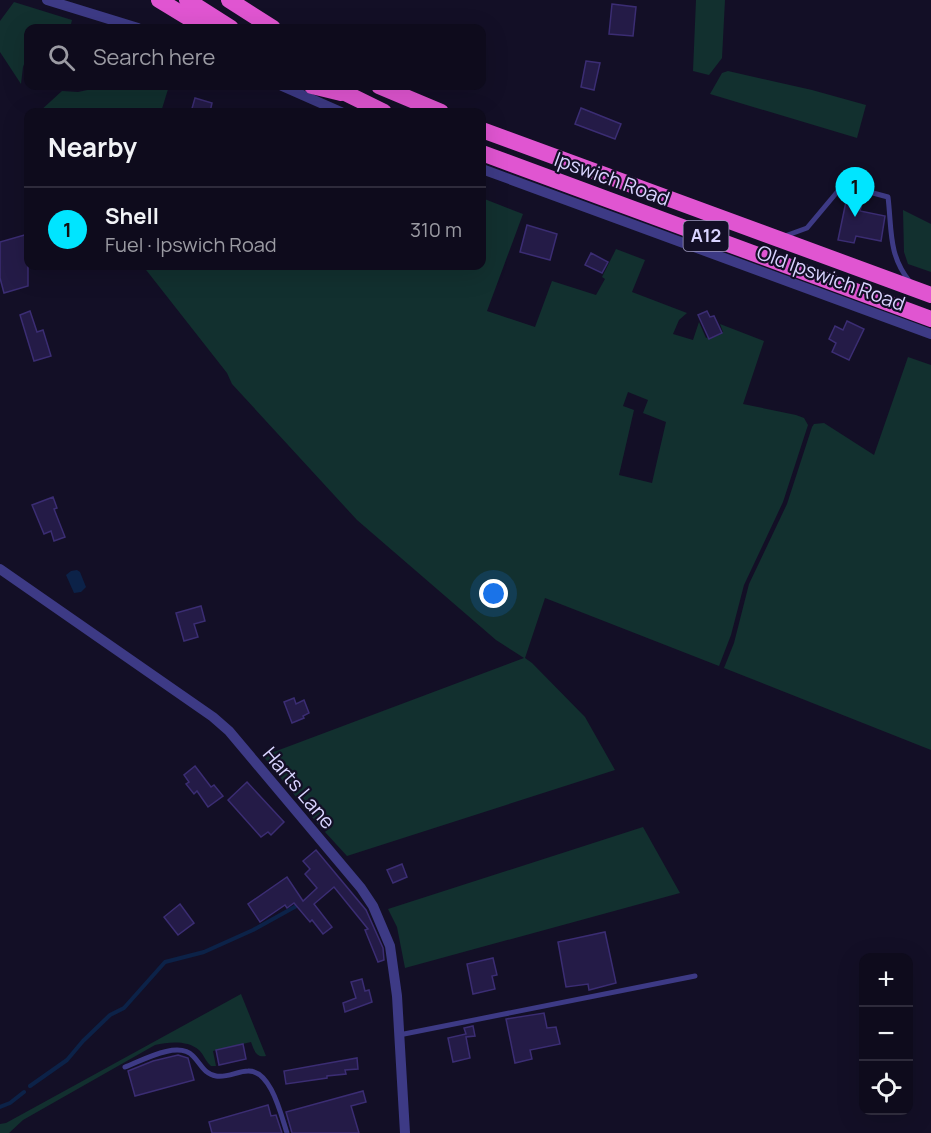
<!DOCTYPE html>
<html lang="en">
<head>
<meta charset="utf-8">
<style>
  body { margin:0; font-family:Manrope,sans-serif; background:#1c1929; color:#f1f3f6 }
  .controls { position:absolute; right:18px; bottom:18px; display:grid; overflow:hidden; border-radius:12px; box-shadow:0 6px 24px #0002 }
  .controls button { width:54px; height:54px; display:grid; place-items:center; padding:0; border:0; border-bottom:2px solid #2e2b3b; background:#0e0b1c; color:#f1f3f6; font:30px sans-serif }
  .you { position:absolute; left:494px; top:594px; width:21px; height:21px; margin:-15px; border:4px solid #fff; border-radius:50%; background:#1a73e8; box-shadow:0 0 0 9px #1a73e833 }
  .badge { display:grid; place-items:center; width:39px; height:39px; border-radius:50%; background:#00e5ff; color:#111; font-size:20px; font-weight:700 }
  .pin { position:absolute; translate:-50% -50px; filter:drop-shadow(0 2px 3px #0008) }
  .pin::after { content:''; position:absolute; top:32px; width:21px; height:18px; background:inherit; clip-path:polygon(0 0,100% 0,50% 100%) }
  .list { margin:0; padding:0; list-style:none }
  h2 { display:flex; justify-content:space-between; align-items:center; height:78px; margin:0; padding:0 24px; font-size:26px }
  h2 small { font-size:20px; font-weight:400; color:#9b9ba3 }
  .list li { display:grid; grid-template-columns:39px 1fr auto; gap:18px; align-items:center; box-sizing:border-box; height:84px; padding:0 24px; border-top:2px solid #2e2b3b }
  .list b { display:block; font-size:22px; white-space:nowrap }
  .list p { margin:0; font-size:20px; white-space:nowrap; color:#9b9ba3 }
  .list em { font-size:20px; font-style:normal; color:#9b9ba3 }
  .icon { flex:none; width:33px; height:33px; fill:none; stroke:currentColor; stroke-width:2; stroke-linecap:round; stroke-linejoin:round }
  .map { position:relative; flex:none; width:931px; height:1133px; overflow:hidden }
  .search { position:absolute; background:#0e0b1c; box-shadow:0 6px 24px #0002; left:24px; top:24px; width:462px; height:66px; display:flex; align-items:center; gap:15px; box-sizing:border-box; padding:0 21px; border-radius:12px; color:#9b9ba3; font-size:22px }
  .panel { position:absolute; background:#0e0b1c; box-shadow:0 6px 24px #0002; left:24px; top:108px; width:462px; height:162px; border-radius:12px }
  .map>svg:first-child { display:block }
  .green { fill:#12302f; fill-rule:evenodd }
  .water { fill:#0c2248 }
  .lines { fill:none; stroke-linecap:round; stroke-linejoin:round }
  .stream { stroke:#0c2248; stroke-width:4 }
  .building { fill:#241b47; stroke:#3b2d73; stroke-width:1.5 }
  .service { stroke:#3d3a85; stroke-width:5 }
  .minor { stroke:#3d3a85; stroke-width:10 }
  .trunk { stroke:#e055d1; stroke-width:16 }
  .labels { text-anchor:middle; stroke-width:4.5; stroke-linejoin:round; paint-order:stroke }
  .shield { fill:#130f26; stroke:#9e99be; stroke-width:1.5 }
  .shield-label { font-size:18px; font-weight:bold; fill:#d9d4ff }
  .street-label { font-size:20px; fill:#d9d4ff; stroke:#130f26 }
</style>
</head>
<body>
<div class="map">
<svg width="931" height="1133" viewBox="0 0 931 1133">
  <rect width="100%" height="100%" fill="#130f26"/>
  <g class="green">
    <path d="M696 0H725L722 58 709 75 693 71Z"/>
    <path d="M14 2 72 20 70 28H28V53L23 67 21 84 0 52V21Z"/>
    <path d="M728 71 812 90 866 105 857 138 710 94 722 73Z"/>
    <path d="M91 86H169L161 112H39L62 91 78 92 92 89Z"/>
    <path d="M482 198 523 214 487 311 535 327 552 281 596 295 605 279 602 277 616 249 645 260 632 292 687 313 679 320 673 334 693 340 699 322 706 338 723 332 720 324 764 341 743 404 796 415 804 418 808 425 783 502 744 585 731 635 719 666 545 598 525 658 532 663 585 717 615 770 347 856 325 832 327 830 324 826 321 828 263 756 524 658 496 640 357 520 232 384 227 373 143 266H482ZM628 392 648 400 643 413 666 422 652 483 619 475 634 410 623 406Z"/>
    <path d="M903 210 931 224V272L908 264 904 252Z"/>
    <path d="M908 357 931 365V750L724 668 734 643 749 584 787 504 812 427 814 424 824 423 874 455Z"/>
    <path d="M643 827 680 893 405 968 397 927 388 909Z"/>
    <path d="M241 994 266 1056C256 1058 254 1050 251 1042L213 1051 216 1066H211C206 1062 204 1055 199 1050 187 1040 169 1042 155 1045L23 1120 9 1133H0V1124L6 1123Z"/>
  </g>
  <path class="water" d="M77 570 80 572 86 587 81 592 74 593 66 575 71 571Z"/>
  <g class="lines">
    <g class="stream">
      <path d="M30 1086 67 1060 83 1041 110 1015 124 1008 165 962 204 952 253 930 300 904"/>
      <path d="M0 1107 10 1103 24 1092"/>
    </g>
  </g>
  <g class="building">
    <path d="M612 4 636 7 633 36 609 34Z"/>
    <path d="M586 61 600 63 594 90 581 87Z"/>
    <path d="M195 98 212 103 210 112H191Z"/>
    <path d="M581 108 621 124 615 139 575 124Z"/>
    <path d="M848 192 864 196 860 211 885 216 881 241 856 236 854 243 838 240Z"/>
    <path d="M527 225 557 234 550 260 520 252Z"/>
    <path d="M28 234V286L4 293 0 278V242Z"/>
    <path d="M591 253 608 262 602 273 585 265Z"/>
    <path d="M30 311 37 332 43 330 51 356 34 361 20 315Z"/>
    <path d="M707 311 710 317 714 316 722 333 709 339 698 315Z"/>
    <path d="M847 321 864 329 849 360 832 352 836 343 829 339 835 326 843 330Z"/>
    <path d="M53 497 57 508 54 509 65 537 54 541 51 531 44 534 32 505Z"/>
    <path d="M201 606 205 621 194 624 198 637 184 641 176 613Z"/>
    <path d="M294 698 296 704 304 700 309 713 303 716 304 718 292 723 284 702Z"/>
    <path d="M195 766 211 787 214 785 223 796 208 807 197 791 194 794 186 784 189 782 184 775Z"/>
    <path d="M247 782 284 822 271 835 268 832 261 837 228 800Z"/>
    <path d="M316 850 366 910 383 948 384 960 378 962 365 930 368 929 334 887 314 904 332 927 323 934 312 920 310 922 294 903 287 908 285 905 260 922 248 904 287 877 303 901 317 888 305 874 310 869 303 861Z"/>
    <path d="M402 864 407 877 393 883 387 870Z"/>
    <path d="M180 904 194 923 178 935 164 917Z"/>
    <path d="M605 932 616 983 589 990 588 984 566 987 558 942Z"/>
    <path d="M493 958 497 975 492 976 495 989 473 994 467 964Z"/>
    <path d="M362 979 365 991 369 990 372 1002 345 1012 343 1003 356 998 351 982Z"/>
    <path d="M544 1013 547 1028 556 1027 560 1044 530 1050 532 1059 515 1063 506 1019Z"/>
    <path d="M473 1026 475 1036 466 1037 470 1058 453 1062 448 1038 466 1034 464 1028Z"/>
    <path d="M243 1044 246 1059 219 1065 216 1050Z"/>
    <path d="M178 1055 188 1058 194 1080 135 1096 128 1071 153 1061Z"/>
    <path d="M357 1058 358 1069 345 1070 346 1074 327 1076V1078L286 1084 284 1071Z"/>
    <path d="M363 1091 366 1102 351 1106 359 1133H292L286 1112Z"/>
    <path d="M268 1105 271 1116 276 1115 282 1133H212L209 1122Z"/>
  </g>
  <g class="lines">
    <g class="service">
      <path d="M785 236 807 228 843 185 888 197C892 230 888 255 910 282"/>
      <path d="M399 1035 695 976"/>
      <path d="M125 1067C141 1061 178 1040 193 1056 201 1064 204 1074 216 1076 227 1078 238 1071 248 1071 271 1070 281 1115 287 1133"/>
    </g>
    <g class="minor">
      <path d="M47 0 138 28"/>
      <path d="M282 86 341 112"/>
      <path d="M482 169 931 334"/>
      <path d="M0 569 213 717 229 731 361 888 373 906 390 946 397 996 405 1133"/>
    </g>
    <g class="trunk">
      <path d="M159 0 205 28"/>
      <path d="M187 0 231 28"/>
      <path d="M229 0 273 28"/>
      <path d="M312 86 341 93"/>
      <path d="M331 86 384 112"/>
      <path d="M379 86 441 112"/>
      <path d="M482 130 931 295"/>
      <path d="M482 153 931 319"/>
    </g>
  </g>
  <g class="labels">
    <rect class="shield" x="683.5" y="221" width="45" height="30" rx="4.5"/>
    <g class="shield-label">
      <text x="706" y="242">A12</text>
    </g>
    <g class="street-label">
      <text transform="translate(612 179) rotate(20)" y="7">Ipswich Road</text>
      <text transform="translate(831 278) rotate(20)" y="7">Old Ipswich Road</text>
      <text transform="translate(299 788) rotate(50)" y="7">Harts Lane</text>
    </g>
  </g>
</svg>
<div class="controls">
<button>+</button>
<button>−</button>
<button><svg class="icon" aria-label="locate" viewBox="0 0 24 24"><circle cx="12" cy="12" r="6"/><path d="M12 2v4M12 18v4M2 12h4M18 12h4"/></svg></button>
</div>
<div class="you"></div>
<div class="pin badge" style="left:855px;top:217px">1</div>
<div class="search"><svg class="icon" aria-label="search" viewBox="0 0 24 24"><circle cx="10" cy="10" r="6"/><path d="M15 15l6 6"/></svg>Search here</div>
<section class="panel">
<h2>Nearby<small></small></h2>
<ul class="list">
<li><span class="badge">1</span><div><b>Shell</b><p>Fuel · Ipswich Road</p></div><em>310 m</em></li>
</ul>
</section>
</div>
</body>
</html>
